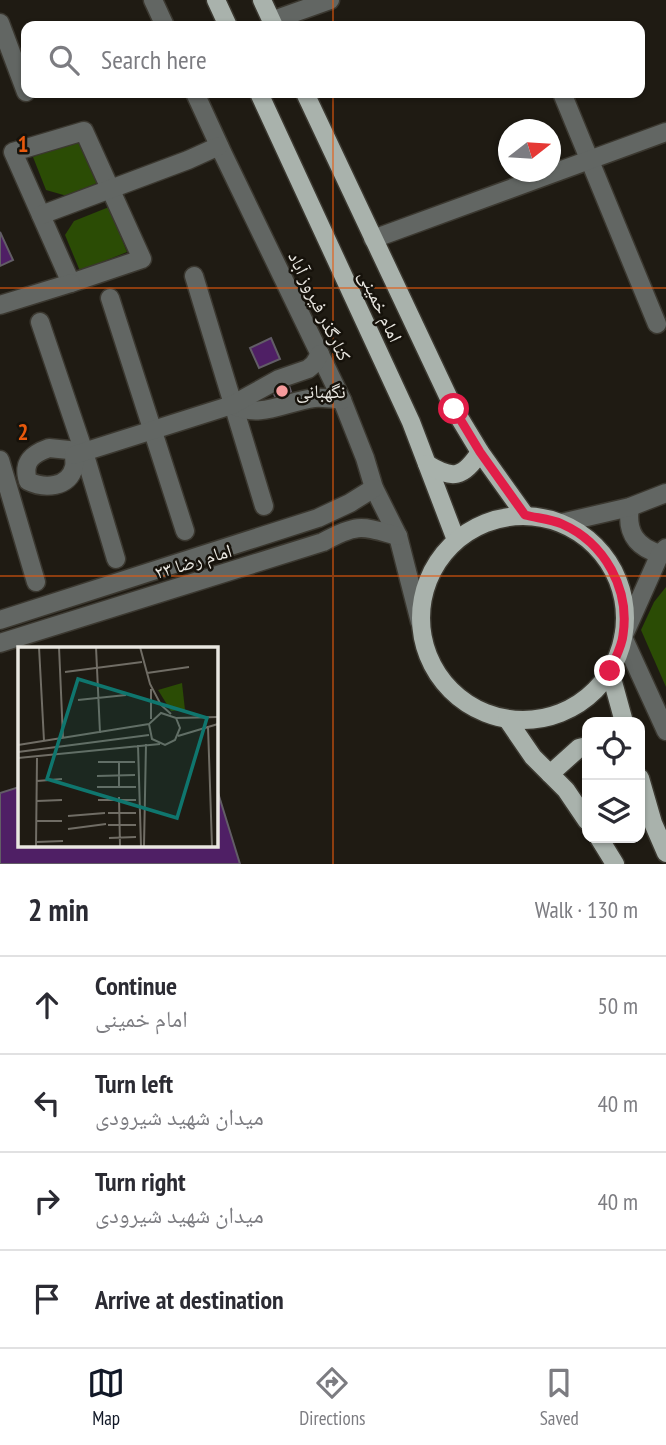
<!DOCTYPE html>
<html lang="en">
<head>
<meta charset="utf-8">
<style>
  body { margin:0; font-family:"PT Sans Narrow","Noto Naskh Arabic",sans-serif; background:#f2f2f3; color:#2b2b33 }
  .controls { position:absolute; right:21px; bottom:21px; display:grid; overflow:hidden; border-radius:14px; box-shadow:0 2px 5px #0004 }
  .controls button { width:63px; height:63px; display:grid; place-items:center; padding:0; border:0; border-bottom:2px solid #e1e1e2; background:#fff; color:#2b2b33; font:35px sans-serif }
  .compass { position:absolute; left:498px; top:119px; width:63px; height:63px; border-radius:50%; background:#fff; box-shadow:0 2px 5px #0004; rotate:73deg }
  .stop { position:absolute; width:21px; height:21px; margin:-16px; border:5px solid #e11d48; border-radius:50%; background:#fff }
  .stop.end { background:#e11d48; border-color:#fff; box-shadow:0 2px 7px #0008 }
  .list { margin:0; padding:0; list-style:none }
  h2 { display:flex; justify-content:space-between; align-items:center; height:91px; margin:0; padding:0 28px; font-size:30px }
  h2 small { font-size:23px; font-weight:400; color:#7c7c81 }
  .list li { display:grid; grid-template-columns:46px 1fr auto; gap:21px; align-items:center; box-sizing:border-box; height:98px; padding:0 28px; border-top:2px solid #e1e1e2 }
  .list b { display:block; font-size:26px; white-space:nowrap }
  .list p { margin:0; font-size:23px; white-space:nowrap; color:#7c7c81 }
  .list em { font-size:23px; font-style:normal; color:#7c7c81 }
  .icon { flex:none; width:38px; height:38px; fill:none; stroke:currentColor; stroke-width:2; stroke-linecap:round; stroke-linejoin:round }
  .map { position:relative; flex:none; width:666px; height:864px; overflow:hidden }
  .search { position:absolute; background:#fff; box-shadow:0 2px 5px #0004; left:21px; right:21px; top:21px; height:77px; display:flex; align-items:center; gap:18px; box-sizing:border-box; padding:0 24px; border-radius:14px; color:#7c7c81; font-size:26px }
  .sheet { height:483px; background:#fff }
  nav { display:flex; justify-content:space-around; align-items:center; box-sizing:border-box; height:98px; border-top:2px solid #e1e1e2; background:#fff; font-size:19px; color:#7c7c81 }
  nav a { display:grid; justify-items:center; gap:4px }
  nav .on { color:#111827 }
  .map>svg:first-child { display:block }
  .green { fill:#2b4c05 }
  .building { fill:#4f1f65; stroke:#625d66; stroke-width:2 }
  .lines { fill:none; stroke-linecap:round; stroke-linejoin:round }
  .minor-casing { stroke:#3b3830; stroke-width:21 }
  .major-casing { stroke:#3b3830; stroke-width:21 }
  .minor { stroke:#626663; stroke-width:18 }
  .major { stroke:#a9b2ac; stroke-width:18 }
  .route { stroke:#e11d48; stroke-width:9 }
  .grid { fill:none; stroke:#e8590c; stroke-width:2; stroke-opacity:0.55 }
  .poi-dot { fill:#f59b9c; stroke:#16120b; stroke-width:2.5 }
  .labels { text-anchor:middle; stroke-width:5; stroke-linejoin:round; paint-order:stroke }
  .street-label { font-size:19px; fill:#e9e7e1; stroke:#16120b }
  .poi-label { font-size:19px; fill:#e9e7e1; stroke:#16120b; text-anchor:start }
  .inset-road { fill:none; stroke:#706d65; stroke-width:2 }
  .view { fill:#0f766e; fill-opacity:0.15; stroke:#0f766e; stroke-width:3.5 }
  .inset-edge { fill:none; stroke:#e9e7e1; stroke-width:3.5 }
  .grid-label { font-size:23px; text-anchor:middle; font-weight:bold; fill:#e8590c; stroke:#16120b; stroke-width:5; stroke-linejoin:round; paint-order:stroke }
</style>
</head>
<body>
<div class="map">
<svg width="666" height="864" viewBox="0 0 666 864">
  <rect width="100%" height="100%" fill="#1f1b13"/>
  <g class="green">
    <path d="M79 138 97 183 67 196 46 190 33 157Z"/>
    <path d="M109 207 127 252 80 271 65 235 74 221Z"/>
    <path d="M666 587V687L641 630 654 602Z"/>
  </g>
  <g class="building">
    <path d="M0 232 13 260 0 266Z"/>
    <path d="M271 338 280 359 259 368 250 348Z"/>
    <path d="M288 382 292 395 276 400 272 387Z"/>
    <path d="M215 783 240 864H0V793L19 787V845H215Z"/>
  </g>
  <g class="lines">
    <g class="minor-casing">
      <g id="minor">
        <path d="M153 0 165 26"/>
        <path d="M271 21 330 0"/>
        <path d="M0 23 26 92"/>
        <path d="M195 93 223 154 342 400 365 458 374 488 398 536 420 622"/>
        <path d="M562 93 657 324"/>
        <path d="M84 131 142 259 71 283 13 152Z"/>
        <path d="M41 215 188 160 219 146"/>
        <path d="M373 239 666 132"/>
        <path d="M194 276 264 506"/>
        <path d="M110 298 185 531"/>
        <path d="M0 305 71 283"/>
        <path d="M40 322 84 452 116 559"/>
        <path d="M232 405C260 419 285 402 314 398 323 397 334 399 342 400"/>
        <path d="M49 448 69 450 74 455C74 459 75 463 74 467 69 488 44 489 28 481 22 462 32 454 49 448Z"/>
        <path d="M74 455 232 405 279 379 308 369 314 364 320 354"/>
        <path d="M0 460 36 582"/>
        <path d="M630 507C626 532 636 547 660 554"/>
        <path d="M561 523 630 507 666 493"/>
        <path d="M666 548 660 554 623 637 666 731"/>
        <path d="M0 620 318 518 350 503 374 488"/>
        <path d="M0 643 323 542C358 523 361 526 398 536"/>
      </g>
    </g>
    <g class="major-casing">
      <g id="major">
        <path d="M216 0 228 26"/>
        <path d="M262 0 274 26"/>
        <path d="M259 93 411 422 456 540"/>
        <path d="M305 93 454 409 480 452 525 515"/>
        <path d="M427 464C453 480 463 478 480 452"/>
        <circle cx="523" cy="618" r="102"/>
        <path d="M610 671 624 722"/>
        <path d="M507 719 533 757 566 790 587 821"/>
        <path d="M550 774 579 748 587 746"/>
        <path d="M640 778 653 823 666 853"/>
        <path d="M599 838 615 864"/>
      </g>
    </g>
    <use href="#minor" class="minor"/>
    <use href="#major" class="major"/>
  </g>
  <g class="lines">
    <path class="route" d="M454 409 480 452 525 515C536 518 551 519 562 524 605 543 630 589 623 635 622 647 614 660 610 671"/>
  </g>
  <path class="grid" d="M333 0V26M333 93V864M0 288H666M0 576H666"/>
  <circle class="poi-dot" cx="282" cy="391" r="7"/>
  <g class="labels">
    <g class="street-label">
      <text transform="translate(320 306) rotate(64)" y="7">کنارگذر فیروز آباد</text>
      <text transform="translate(381 306) rotate(65)" y="7">امام خمینی</text>
      <text transform="translate(193 561) rotate(-17)" y="7">امام رضا ۲۳</text>
    </g>
    <g class="poi-label">
      <text x="296" y="398">نگهبانی</text>
    </g>
  </g>
  <g transform="translate(18 647)">
    <rect width="200" height="200" fill="#1f1b13"/>
    <path d="M164 36 167 63 153 64 140 43Z" fill="#2b4c05"/>
    <path class="inset-road" d="M21 0 26 94M41 0 45 91M78 0 82 86M122 0 132 37 143 58 153 67M47 25 124 15M129 26 171 20M133 42V72M60 53 108 48M158 71 162 81 157 93 147 98 134 92 131 77 143 66 158 71 200 70M190 79 194 199M160 89 200 77M0 98 131 77M120 98 123 199M0 105 131 88M0 111 142 97M80 115H117M101 115V141M79 129 117 128M19 134 44 132M79 140H118M101 150 102 199M80 153H118M19 154 44 153M90 166H118M50 169 87 166M19 174H44M90 178H118M50 182 88 177M91 191 118 190M18 195 45 194M18 199 19 111M126 199 128 97"/>
    <path class="view" d="M60 32 189 71 159 171 29 132Z"/>
    <rect width="200" height="200" class="inset-edge"/>
  </g>
  <g class="grid-label">
    <text x="23" y="152">1</text>
    <text x="23" y="440">2</text>
  </g>
</svg>
<div class="controls">
<button><svg class="icon" aria-label="locate" viewBox="0 0 24 24"><circle cx="12" cy="12" r="6"/><path d="M12 2v4M12 18v4M2 12h4M18 12h4"/></svg></button>
<button><svg class="icon" aria-label="layers" viewBox="0 0 24 24"><path d="M12 4l9 5-9 5-9-5zM3 14l9 5 9-5"/></svg></button>
</div>
<svg class="compass" viewBox="-18 -18 36 36"><path d="M0-13l5 13h-10z" fill="#e53935"/><path d="M0 13l5-13h-10z" fill="#7c7c81"/></svg>
<div class="stop" style="left:454px;top:409px"></div>
<div class="stop end" style="left:610px;top:671px"></div>
<div class="search"><svg class="icon" aria-label="search" viewBox="0 0 24 24"><circle cx="10" cy="10" r="6"/><path d="M15 15l6 6"/></svg>Search here</div>
</div>
<section class="sheet">
<h2>2 min<small>Walk · 130 m</small></h2>
<ul class="list">
<li><svg class="icon" aria-label="ahead" viewBox="0 0 24 24"><path d="M12 20V5M6 11l6-6 6 6"/></svg><div><b>Continue</b><p>امام خمینی</p></div><em>50 m</em></li>
<li><svg class="icon" aria-label="left" viewBox="0 0 24 24"><path d="M17 20v-9H6M10 6l-5 5 5 5"/></svg><div><b>Turn left</b><p>میدان شهید شیرودی</p></div><em>40 m</em></li>
<li><svg class="icon" aria-label="right" viewBox="0 0 24 24"><path d="M7 20v-9h11M14 6l5 5-5 5"/></svg><div><b>Turn right</b><p>میدان شهید شیرودی</p></div><em>40 m</em></li>
<li><svg class="icon" aria-label="arrive" viewBox="0 0 24 24"><path d="M6 21V4h12l-3 4 3 4H6"/></svg><div><b>Arrive at destination</b></div></li>
</ul>
</section>
<nav>
<a class="on"><svg class="icon" aria-label="map" viewBox="0 0 24 24"><path d="M3 6l6-2 6 2 6-2v14l-6 2-6-2-6 2zM9 4v14M15 6v14"/></svg>Map</a>
<a><svg class="icon" aria-label="directions" viewBox="0 0 24 24"><path d="M12 3l9 9-9 9-9-9zM9 14v-3h6M13 9l2 2-2 2"/></svg>Directions</a>
<a><svg class="icon" aria-label="saved" viewBox="0 0 24 24"><path d="M7 4h10v16l-5-4-5 4z"/></svg>Saved</a>
</nav>
</body>
</html>
